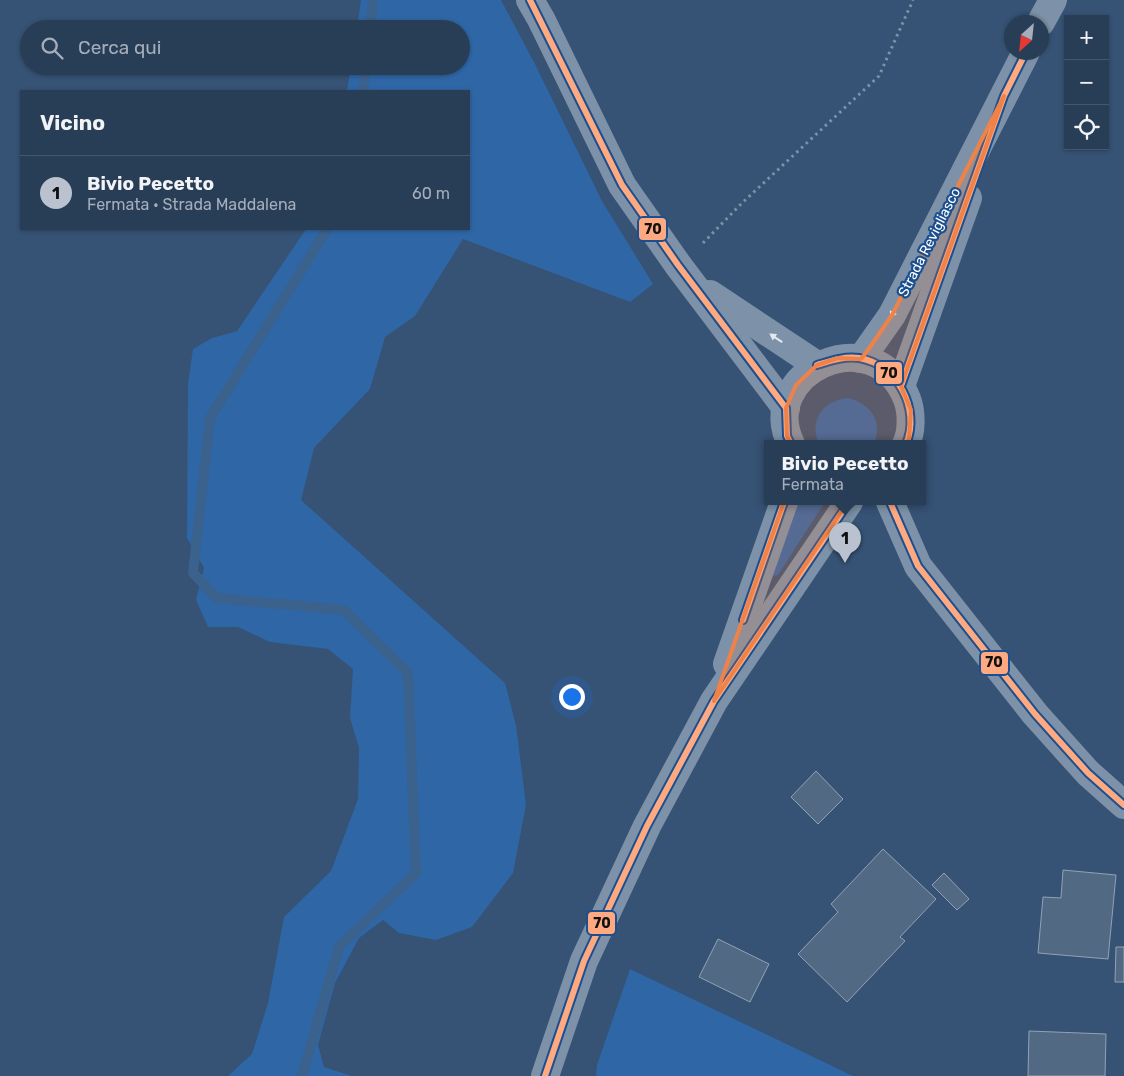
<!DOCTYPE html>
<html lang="it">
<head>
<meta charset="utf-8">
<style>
  body { margin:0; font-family:Rubik,sans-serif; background:#30455d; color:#f1f3f6 }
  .controls { position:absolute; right:15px; top:15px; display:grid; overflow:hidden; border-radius:0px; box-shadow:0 1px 4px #0004 }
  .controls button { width:45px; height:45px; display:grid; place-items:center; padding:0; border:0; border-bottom:1px solid #44576d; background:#283e57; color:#f1f3f6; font:25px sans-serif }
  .compass { position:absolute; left:1004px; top:15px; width:45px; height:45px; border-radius:50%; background:#283e57; box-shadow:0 1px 4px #0004; rotate:207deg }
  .you { position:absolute; left:571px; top:696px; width:18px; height:18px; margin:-12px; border:4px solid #fff; border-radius:50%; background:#1a73e8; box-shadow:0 0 0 8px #1a73e833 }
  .badge { display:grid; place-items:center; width:32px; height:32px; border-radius:50%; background:#b9c2ce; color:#111; font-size:16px; font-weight:700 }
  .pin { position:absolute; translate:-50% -41px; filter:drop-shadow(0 1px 2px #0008) }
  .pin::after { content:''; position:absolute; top:26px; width:18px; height:15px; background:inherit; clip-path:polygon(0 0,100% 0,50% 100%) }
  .popup { position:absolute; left:764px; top:440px; width:162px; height:65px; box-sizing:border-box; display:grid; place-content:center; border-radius:0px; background:#283e57; filter:drop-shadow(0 1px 4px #0005); font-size:16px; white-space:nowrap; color:#a5aeba }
  .popup b { font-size:19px; color:#f1f3f6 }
  .popup::after { content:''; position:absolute; left:50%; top:100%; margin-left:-10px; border:10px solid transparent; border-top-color:#283e57 }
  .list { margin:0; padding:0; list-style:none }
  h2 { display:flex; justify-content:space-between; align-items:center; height:65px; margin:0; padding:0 20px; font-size:21px }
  h2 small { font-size:16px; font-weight:400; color:#a5aeba }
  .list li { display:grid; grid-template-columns:32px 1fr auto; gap:15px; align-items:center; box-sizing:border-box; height:75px; padding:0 20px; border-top:1px solid #44576d }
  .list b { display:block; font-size:19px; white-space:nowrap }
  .list p { margin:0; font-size:16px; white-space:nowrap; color:#a5aeba }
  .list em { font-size:16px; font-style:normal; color:#a5aeba }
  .icon { flex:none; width:28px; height:28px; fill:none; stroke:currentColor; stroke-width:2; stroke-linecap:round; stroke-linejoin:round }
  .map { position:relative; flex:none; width:1124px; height:1076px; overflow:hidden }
  .search { position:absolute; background:#283e57; box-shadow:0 1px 4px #0004; left:20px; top:20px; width:450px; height:55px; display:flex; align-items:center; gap:12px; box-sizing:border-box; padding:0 18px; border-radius:28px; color:#a5aeba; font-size:19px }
  .panel { position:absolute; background:#283e57; box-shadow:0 1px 4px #0004; left:20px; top:90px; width:450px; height:140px; border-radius:0px }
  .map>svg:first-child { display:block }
  .green { fill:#2f66a5 }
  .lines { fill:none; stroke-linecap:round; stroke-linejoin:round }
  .stream { stroke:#3b618d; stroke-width:10 }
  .building { fill:#526984; stroke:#92a2b6 }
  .path { stroke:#7d92a8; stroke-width:3; stroke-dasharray:2.5 4; stroke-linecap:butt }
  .minor { stroke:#7d92a8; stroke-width:28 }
  .bus-1-casing { stroke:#1b4f8f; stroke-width:10 }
  .bus-1 { stroke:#ffa980; stroke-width:6 }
  .oneway { fill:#e5e9ee }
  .marked { fill:#ee8249; fill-opacity:0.2; stroke:#ee8249; stroke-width:4; stroke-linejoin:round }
  .labels { text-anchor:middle; stroke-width:4.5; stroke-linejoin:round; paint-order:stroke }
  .street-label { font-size:14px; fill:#fff; stroke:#1b4f8f }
  .line-badge { stroke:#1b4f8f; stroke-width:2 }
  .pale-badge-label { font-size:14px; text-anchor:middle; font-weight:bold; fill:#111 }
</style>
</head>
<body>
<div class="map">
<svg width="1124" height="1076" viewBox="0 0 1124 1076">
  <rect width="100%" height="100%" fill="#365274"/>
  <g class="green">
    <path d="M361 0H501L535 64 602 201 653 284 630 302 463 239 415 316 385 337 370 389 314 448 301 500 505 683 516 725 526 805 513 873 472 927 436 940 399 933 383 920 359 938 335 983 318 1045 324 1067 352 1076H228L252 1054 268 1003 284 917 331 871 358 799 359 748 350 718 353 669 328 649 270 642 238 627H208L196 600 204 568 187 538 188 384 193 349 212 338 237 331 306 229H469V91H347L351 66H461V29H357Z"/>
    <path d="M848 398C871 404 883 421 874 444H819C808 420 824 400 848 398Z"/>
    <path d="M791 502H815L823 505 778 575 772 576Z"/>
    <path d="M630 969 853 1076H596L597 1065Z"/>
  </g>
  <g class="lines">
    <g class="stream">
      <path d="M370 29 373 0"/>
      <path d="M363 91 366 66"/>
      <path d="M302 1076 339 947 416 873 408 673 344 610 217 598 193 573 210 418 327 229"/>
    </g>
  </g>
  <g class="building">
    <path d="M816 771 843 799 818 824 791 797Z"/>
    <path d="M883 849 936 899 900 937 905 941 847 1002 798 954 838 912 831 904Z"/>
    <path d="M1063 870 1116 875 1108 959 1038 953 1043 897 1061 898Z"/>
    <path d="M944 873 969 899 957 910 932 885Z"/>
    <path d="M718 939 769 964 750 1002 699 977Z"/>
    <path d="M1116 947H1124V982H1115Z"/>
    <path d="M1029 1031 1106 1034 1105 1076H1028Z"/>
  </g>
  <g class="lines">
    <path class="path" d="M703 243 742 203 879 76 913 0"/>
    <g class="minor">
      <path d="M530 0 541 19 622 185 678 265 786 408"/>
      <path d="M1041 22 1053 0"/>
      <path d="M710 294 817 365"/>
      <path d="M861 359 892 315 1026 52"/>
      <path d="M901 386 968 198"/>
      <path d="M791 444C756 373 874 316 907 399 912 412 912 432 906 444"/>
      <path d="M890 502 918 566 1035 714 1088 773 1124 805"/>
      <path d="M727 664 784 502"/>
      <path d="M545 1076 584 961 647 826 714 701 849 502"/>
    </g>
    <g class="bus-1-casing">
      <g id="bus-1">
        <path d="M530 0 622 185 678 265 786 408 787 436 791 444"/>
        <path d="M817 365C830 361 844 356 859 358 897 364 921 409 906 444"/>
        <path d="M901 386 1004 96 1026 52"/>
        <path d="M890 502 918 566 1035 714 1088 773 1124 805"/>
        <path d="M743 620 784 502"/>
        <path d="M545 1076 584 961 647 826 714 701 849 502"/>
      </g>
    </g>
    <use href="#bus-1" class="bus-1"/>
  </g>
  <defs><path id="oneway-solid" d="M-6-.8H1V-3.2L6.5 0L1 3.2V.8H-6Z" transform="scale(1.25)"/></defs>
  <g class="oneway">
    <use href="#oneway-solid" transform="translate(894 311) rotate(119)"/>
    <use href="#oneway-solid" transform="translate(776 338) rotate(-146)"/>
  </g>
  <path class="marked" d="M1004 96 901 386 911 410 909 439 896 461 879 475 861 482 714 701 799 459 787 436 786 408 796 385 817 365 838 358 861 359 868 350 892 315Z"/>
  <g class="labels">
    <g class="street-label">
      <text transform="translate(929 242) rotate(-63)" y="5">Strada Revigliasco</text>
    </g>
  </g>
  <g class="line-badge">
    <rect x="638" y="217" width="29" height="24" rx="5" fill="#ffa980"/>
    <rect x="875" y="361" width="28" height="24" rx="5" fill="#ffa980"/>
    <rect x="980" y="651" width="29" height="24" rx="5" fill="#ffa980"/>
    <rect x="587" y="911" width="29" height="24" rx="5" fill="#ffa980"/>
  </g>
  <g class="pale-badge-label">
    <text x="653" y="234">70</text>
    <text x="889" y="378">70</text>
    <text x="994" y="667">70</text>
    <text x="602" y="928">70</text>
  </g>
</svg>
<div class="controls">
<button>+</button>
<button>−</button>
<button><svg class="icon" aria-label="locate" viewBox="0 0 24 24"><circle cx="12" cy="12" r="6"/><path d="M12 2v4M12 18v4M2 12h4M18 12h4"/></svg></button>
</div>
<svg class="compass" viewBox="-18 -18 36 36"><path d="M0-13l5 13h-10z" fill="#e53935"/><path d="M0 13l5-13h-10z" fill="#a5aeba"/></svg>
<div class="you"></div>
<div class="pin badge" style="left:845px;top:563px">1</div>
<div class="popup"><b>Bivio Pecetto</b>Fermata</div>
<div class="search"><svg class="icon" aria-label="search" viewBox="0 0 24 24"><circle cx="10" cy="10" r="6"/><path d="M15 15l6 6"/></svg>Cerca qui</div>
<section class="panel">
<h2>Vicino<small></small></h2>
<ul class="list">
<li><span class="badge">1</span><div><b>Bivio Pecetto</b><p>Fermata · Strada Maddalena</p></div><em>60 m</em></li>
</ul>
</section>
</div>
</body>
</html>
